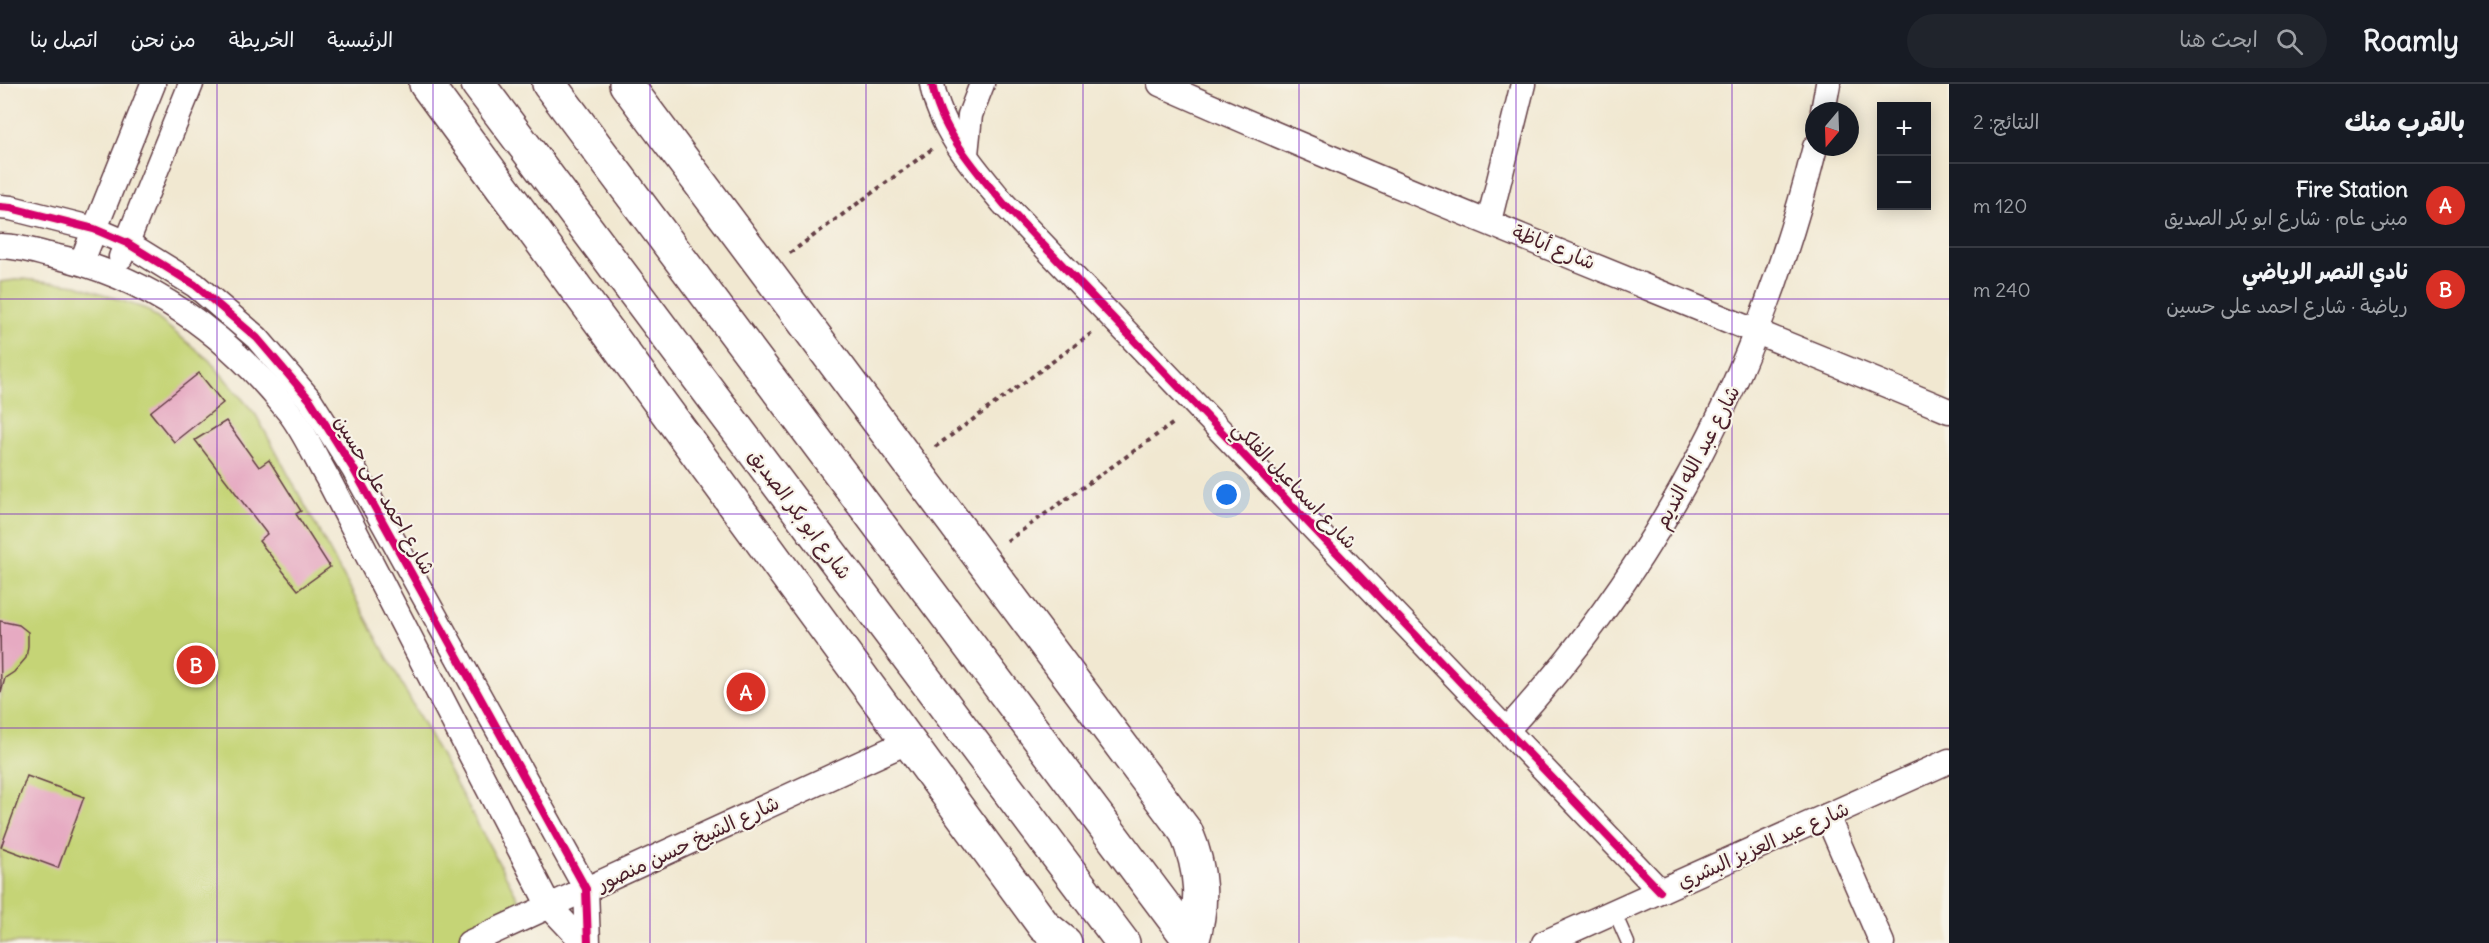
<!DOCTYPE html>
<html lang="ar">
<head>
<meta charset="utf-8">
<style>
  body { margin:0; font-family:Delius,"Playpen Sans Arabic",sans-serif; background:#20242c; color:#f1f3f6; direction:rtl }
  .controls { position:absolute; right:18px; top:18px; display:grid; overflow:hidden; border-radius:0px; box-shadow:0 3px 15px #0003 }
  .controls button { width:54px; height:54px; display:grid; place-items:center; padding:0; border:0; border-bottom:2px solid #363941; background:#171b24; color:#f1f3f6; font:30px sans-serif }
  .compass { position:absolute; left:1805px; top:18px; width:54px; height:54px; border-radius:50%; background:#171b24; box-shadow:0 3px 15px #0003; rotate:199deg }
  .you { position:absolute; left:1227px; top:411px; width:21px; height:21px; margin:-15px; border:4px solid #fff; border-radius:50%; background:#1a73e8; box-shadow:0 0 0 9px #1a73e833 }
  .badge { display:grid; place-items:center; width:39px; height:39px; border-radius:50%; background:#d93025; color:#fff; font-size:20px; font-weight:700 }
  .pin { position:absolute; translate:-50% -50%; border:3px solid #fff; box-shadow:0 2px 6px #0006 }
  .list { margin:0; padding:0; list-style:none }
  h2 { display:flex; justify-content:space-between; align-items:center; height:78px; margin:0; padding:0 24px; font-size:26px }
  h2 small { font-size:20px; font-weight:400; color:#9ea1a6 }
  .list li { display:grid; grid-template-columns:39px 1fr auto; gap:18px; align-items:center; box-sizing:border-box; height:84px; padding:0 24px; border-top:2px solid #363941 }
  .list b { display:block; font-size:22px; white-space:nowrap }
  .list p { margin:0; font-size:20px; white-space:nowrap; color:#9ea1a6 }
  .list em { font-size:20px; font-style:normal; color:#9ea1a6 }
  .icon { flex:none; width:33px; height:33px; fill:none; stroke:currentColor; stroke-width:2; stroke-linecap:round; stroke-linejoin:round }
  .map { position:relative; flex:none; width:1949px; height:859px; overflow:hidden; direction:ltr }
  header { display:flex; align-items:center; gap:36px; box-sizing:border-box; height:84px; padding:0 30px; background:#171b24; border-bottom:2px solid #363941 }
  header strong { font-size:28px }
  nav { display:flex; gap:33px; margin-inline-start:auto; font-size:21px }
  .search { width:420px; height:54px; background:#20242c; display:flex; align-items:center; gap:15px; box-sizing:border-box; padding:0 21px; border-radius:33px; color:#9ea1a6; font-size:22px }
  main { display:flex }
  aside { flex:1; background:#171b24 }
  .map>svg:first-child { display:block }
  .green { fill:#c5d476; stroke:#887a50; stroke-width:1.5 }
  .building { fill:#e6aac2 }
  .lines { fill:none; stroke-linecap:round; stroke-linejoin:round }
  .lane-casing { stroke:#633d44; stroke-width:15 }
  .street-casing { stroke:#633d44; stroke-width:27 }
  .primary-casing { stroke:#633d44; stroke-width:36 }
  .path { stroke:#633d44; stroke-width:4; stroke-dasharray:4.5 4.5; stroke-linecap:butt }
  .lane { stroke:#fff; stroke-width:12 }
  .street { stroke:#fff; stroke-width:24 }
  .primary { stroke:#fff; stroke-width:33 }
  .cycleway-casing { stroke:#f7f3e8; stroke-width:11 }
  .cycleway { stroke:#d6006c; stroke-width:8 }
  .grid { fill:none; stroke:#7b2cbf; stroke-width:1.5; stroke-opacity:0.55 }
  .labels { text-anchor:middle; stroke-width:4.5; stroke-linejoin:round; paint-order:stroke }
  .street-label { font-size:20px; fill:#4a1f2b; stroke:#f7f3e8 }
</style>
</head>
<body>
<header>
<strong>Roamly</strong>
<div class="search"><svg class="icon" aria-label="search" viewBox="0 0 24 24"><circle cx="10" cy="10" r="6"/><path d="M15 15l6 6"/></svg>ابحث هنا</div>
<nav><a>الرئيسية</a><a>الخريطة</a><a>من نحن</a><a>اتصل بنا</a></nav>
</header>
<main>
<aside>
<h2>بالقرب منك<small>النتائج: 2</small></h2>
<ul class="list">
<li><span class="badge">A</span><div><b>Fire Station</b><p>مبنى عام · شارع ابو بكر الصديق</p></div><em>120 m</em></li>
<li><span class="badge">B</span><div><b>نادي النصر الرياضي</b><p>رياضة · شارع احمد على حسين</p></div><em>240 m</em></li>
</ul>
</aside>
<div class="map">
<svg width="1949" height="859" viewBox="0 0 1949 859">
  <rect width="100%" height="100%" fill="#f7f3e8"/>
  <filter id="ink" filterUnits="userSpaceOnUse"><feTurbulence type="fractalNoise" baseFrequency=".0167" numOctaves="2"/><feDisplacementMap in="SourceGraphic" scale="12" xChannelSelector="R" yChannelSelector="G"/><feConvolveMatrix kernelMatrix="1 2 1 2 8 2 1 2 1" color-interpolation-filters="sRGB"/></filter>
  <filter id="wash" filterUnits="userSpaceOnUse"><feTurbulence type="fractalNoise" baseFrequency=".008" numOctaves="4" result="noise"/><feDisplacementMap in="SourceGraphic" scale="24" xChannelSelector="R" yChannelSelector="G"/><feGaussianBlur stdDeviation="1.35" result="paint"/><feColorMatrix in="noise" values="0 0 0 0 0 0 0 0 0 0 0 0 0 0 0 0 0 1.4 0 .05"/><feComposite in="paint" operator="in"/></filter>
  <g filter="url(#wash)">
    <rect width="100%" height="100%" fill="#f1e8d1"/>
    <path class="green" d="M23 195 77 201 146 225 209 276 256 331 527 831 464 859H0V198Z"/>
    <g id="blocks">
      <g class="building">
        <path d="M199 289 223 319 174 358 150 328Z"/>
        <path d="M226 337 259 383 269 376 301 427 296 430 330 483 298 506 259 457 267 450 195 356Z"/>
        <path d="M0 537 19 541 28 548V562L26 574 14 588 5 594 1 609Z"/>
        <path d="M27 692 84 713 58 784 1 763Z"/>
      </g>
    </g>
  </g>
  <g filter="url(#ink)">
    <use href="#blocks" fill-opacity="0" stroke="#633d44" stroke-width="1.5"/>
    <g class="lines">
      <g class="lane-casing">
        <path id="lane" d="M1614 827 1628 859"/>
      </g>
      <g class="street-casing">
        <g id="street">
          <path d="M932 0C940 46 975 85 1004 120L1660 807"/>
          <path d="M1160 0C1420 115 1686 217 1949 327"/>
          <path d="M1823 27 1828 0"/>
          <path d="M966 70 970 31 982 0"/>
          <path d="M0 123 11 124 94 145 127 159 195 201 257 254 310 316 353 384 586 805 588 859"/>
          <path d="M1489 137 1523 0"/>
          <path d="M0 162C17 162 33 167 49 171 147 191 228 250 289 328 304 347 315 373 328 395L549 822 584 859"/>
          <path d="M121 173 191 0"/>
          <path d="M82 177 153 0"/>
          <path d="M1507 646C1661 477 1760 285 1815 63"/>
          <path d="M1827 732 1882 859"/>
          <path d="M469 859 907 658"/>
          <path d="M1544 859 1949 677"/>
        </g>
      </g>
      <g class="primary-casing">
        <g id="primary">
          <path d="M426 0 1044 842 1065 859"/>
          <path d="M478 0 1123 859"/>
          <path d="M549 0 1192 859"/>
          <path d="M626 0 1186 748C1202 786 1204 819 1192 859"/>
        </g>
      </g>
      <g class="path">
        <path d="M790 169 932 65"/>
        <path d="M935 363 1092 249"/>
        <path d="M1007 457 1175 338"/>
      </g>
      <use href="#lane" class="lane"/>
      <use href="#street" class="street"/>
      <use href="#primary" class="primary"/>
      <g class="cycleway-casing">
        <g id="cycleway">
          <path d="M932 0C940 46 975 85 1004 120L1660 807"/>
          <path d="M0 123 11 124 94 145 127 159 195 201 257 254 310 316 353 384 586 805 588 859"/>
        </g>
      </g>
      <use href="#cycleway" class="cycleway"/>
    </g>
  </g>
  <path class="grid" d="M217 0V859M433 0V859M650 0V859M866 0V859M1083 0V859M1299 0V859M1516 0V859M1732 0V859M0 215H1949M0 430H1949M0 644H1949"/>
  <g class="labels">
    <g class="street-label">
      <text transform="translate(1554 163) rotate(22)" y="7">شارع أباظة</text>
      <text transform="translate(1697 373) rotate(-62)" y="7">شارع عبد الله النديم</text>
      <text transform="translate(1295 401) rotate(46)" y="7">شارع اسماعيل الفلكي</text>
      <text transform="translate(385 411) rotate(60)" y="7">شارع احمد على حسين</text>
      <text transform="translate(800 430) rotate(53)" y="7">شارع ابو بكر الصديق</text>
      <text transform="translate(688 759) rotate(-25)" y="7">شارع الشيخ حسن منصور</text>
      <text transform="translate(1763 761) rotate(-24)" y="7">شارع عبد العزيز البشري</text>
    </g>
  </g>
</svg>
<div class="controls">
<button>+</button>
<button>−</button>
</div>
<svg class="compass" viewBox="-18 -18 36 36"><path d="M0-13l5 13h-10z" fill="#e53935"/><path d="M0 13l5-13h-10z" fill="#9ea1a6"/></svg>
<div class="you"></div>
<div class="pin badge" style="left:746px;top:608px">A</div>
<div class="pin badge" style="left:196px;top:581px">B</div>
</div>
</main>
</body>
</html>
